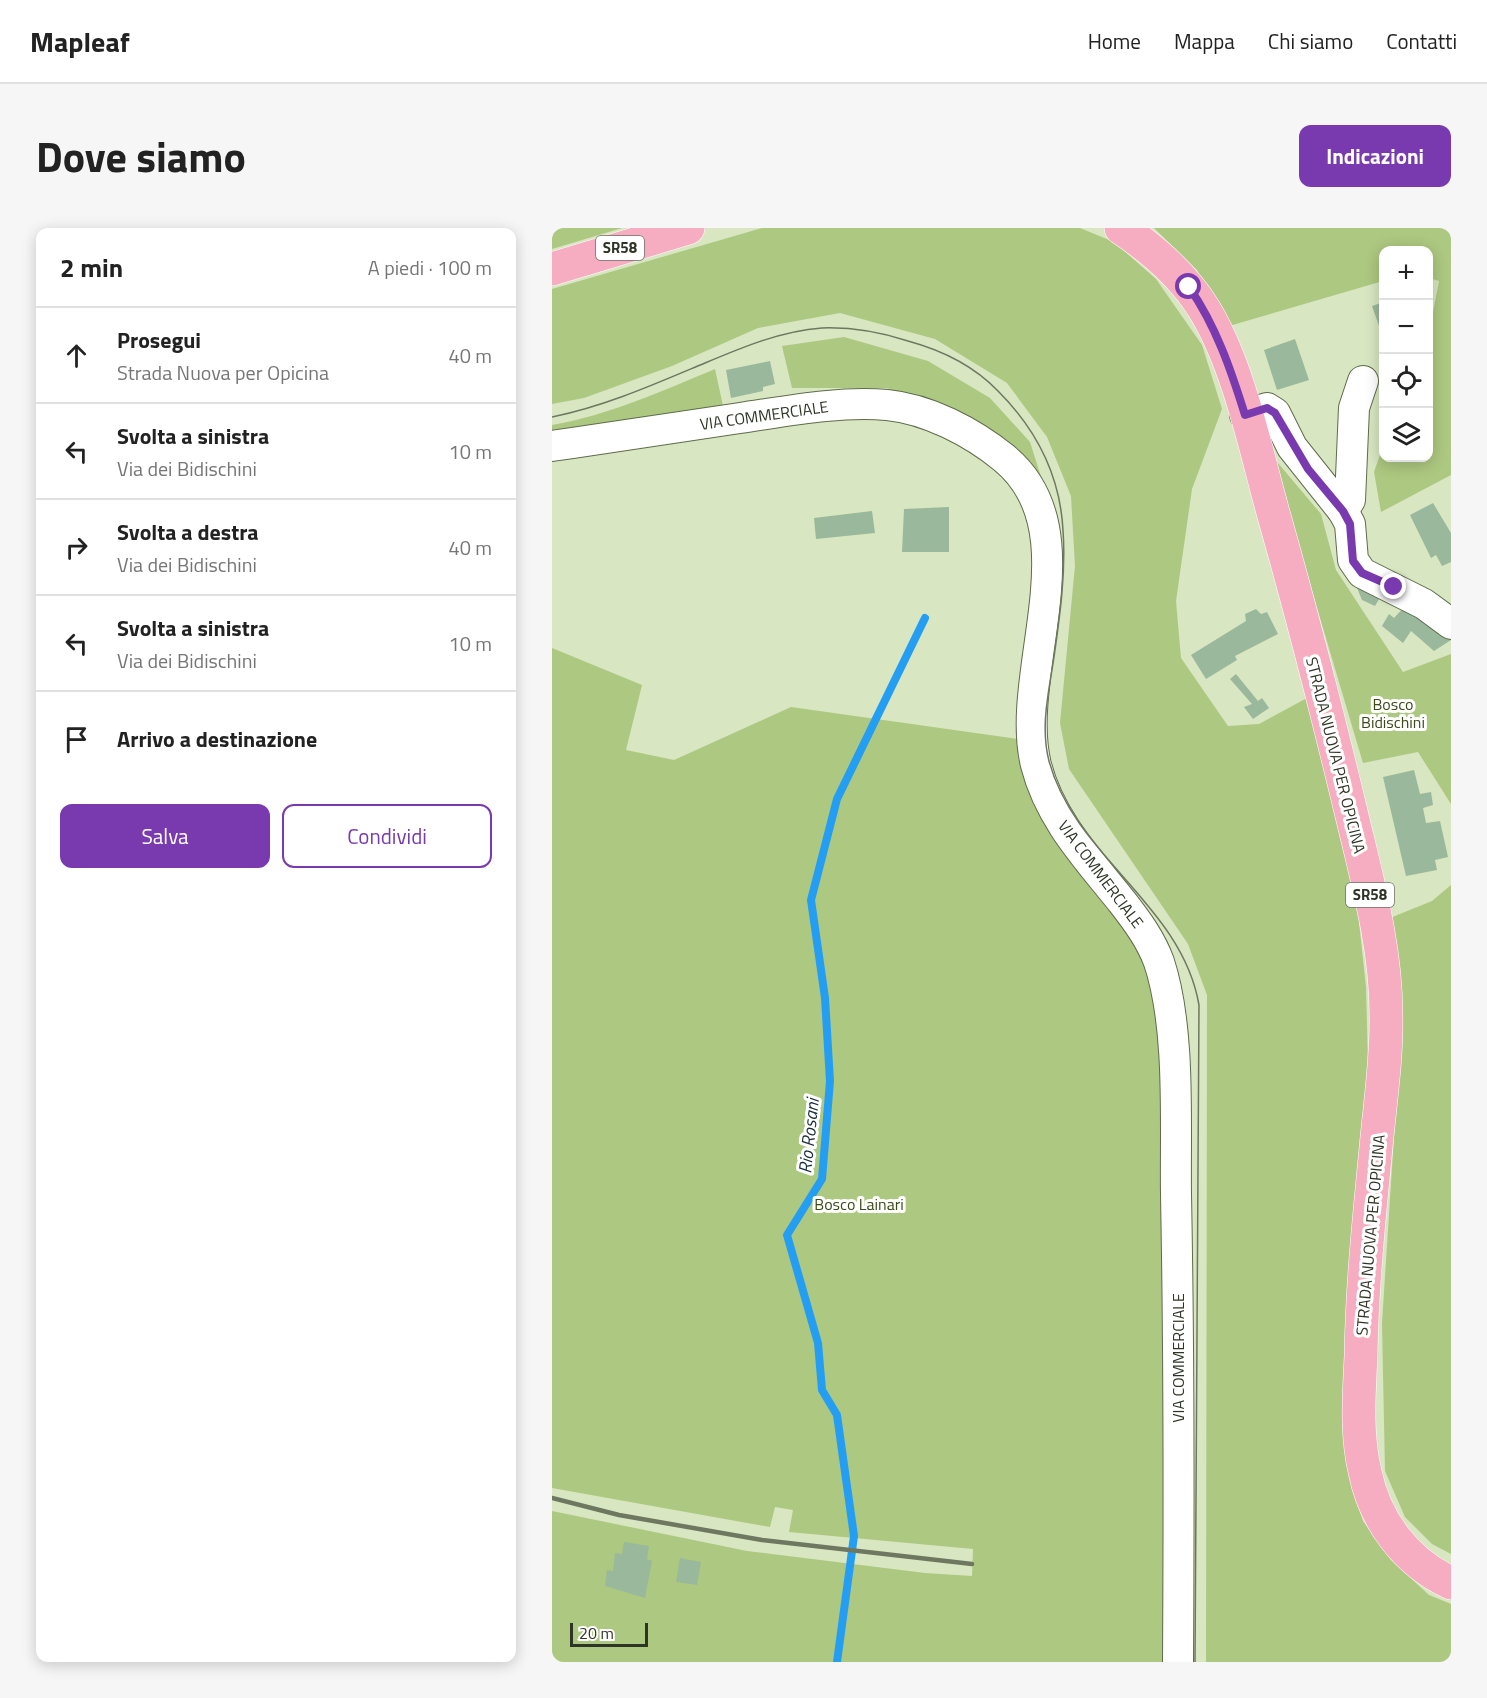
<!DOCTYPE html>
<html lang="it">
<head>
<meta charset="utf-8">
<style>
  body { margin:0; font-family:"Titillium Web",sans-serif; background:#f6f6f6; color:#222 }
  .controls { position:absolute; right:18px; top:18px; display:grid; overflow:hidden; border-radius:12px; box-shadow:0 3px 15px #0003 }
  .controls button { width:54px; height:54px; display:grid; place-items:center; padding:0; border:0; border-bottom:2px solid #e0e0e0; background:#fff; color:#222; font:30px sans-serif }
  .scale { position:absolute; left:18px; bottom:15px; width:78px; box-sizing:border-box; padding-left:6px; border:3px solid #2f3526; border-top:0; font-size:16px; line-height:21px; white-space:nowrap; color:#2f3526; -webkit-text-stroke:4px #fff; paint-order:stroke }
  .stop { position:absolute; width:18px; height:18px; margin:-14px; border:4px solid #793aaf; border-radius:50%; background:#fff }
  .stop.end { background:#793aaf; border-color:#fff; box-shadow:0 2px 6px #0008 }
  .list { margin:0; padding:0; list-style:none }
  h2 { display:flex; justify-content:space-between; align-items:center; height:78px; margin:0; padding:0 24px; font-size:26px }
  h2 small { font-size:20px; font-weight:400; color:#767676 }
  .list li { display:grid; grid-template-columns:39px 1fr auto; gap:18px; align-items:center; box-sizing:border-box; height:96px; padding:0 24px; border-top:2px solid #e0e0e0 }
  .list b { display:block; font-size:22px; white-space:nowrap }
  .list p { margin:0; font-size:20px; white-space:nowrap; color:#767676 }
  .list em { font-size:20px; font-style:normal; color:#767676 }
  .actions { display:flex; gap:12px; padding:18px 24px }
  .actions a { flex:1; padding:14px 0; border:2px solid #793aaf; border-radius:12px; text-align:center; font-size:21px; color:#793aaf }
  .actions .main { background:#793aaf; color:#fff }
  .icon { flex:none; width:33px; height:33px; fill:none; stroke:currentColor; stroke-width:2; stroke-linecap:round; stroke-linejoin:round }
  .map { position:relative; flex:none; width:899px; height:1434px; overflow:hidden; border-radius:12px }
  header { display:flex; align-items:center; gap:36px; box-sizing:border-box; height:84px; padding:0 30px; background:#fff; border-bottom:2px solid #e0e0e0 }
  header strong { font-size:28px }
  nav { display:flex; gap:33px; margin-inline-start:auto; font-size:21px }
  .intro { display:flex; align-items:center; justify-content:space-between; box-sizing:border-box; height:144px; padding:0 36px }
  h1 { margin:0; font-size:42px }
  .button { padding:15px 27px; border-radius:12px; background:#793aaf; color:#fff; font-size:21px; font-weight:700 }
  main { display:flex; gap:36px; padding:0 36px }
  aside { flex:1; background:#fff; border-radius:12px; box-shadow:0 3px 15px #0003 }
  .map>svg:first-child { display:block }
  .green { fill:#adc880 }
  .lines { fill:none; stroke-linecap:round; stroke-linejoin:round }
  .stream { stroke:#249ef2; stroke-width:8 }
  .building { fill:#9ab89b }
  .minor-casing { stroke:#5f6b4b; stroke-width:32 }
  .primary-casing { stroke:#fff; stroke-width:34 }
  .minor { stroke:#fff; stroke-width:30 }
  .primary { stroke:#f7adc1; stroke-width:33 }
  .tram { stroke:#6e7760; stroke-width:1.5 }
  .rail { stroke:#6e7760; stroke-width:4.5 }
  .route { stroke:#793aaf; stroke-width:8 }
  .labels { text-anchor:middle; stroke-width:6; stroke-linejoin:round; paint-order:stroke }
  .shield { fill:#fff; stroke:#6d7267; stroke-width:1.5 }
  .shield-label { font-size:15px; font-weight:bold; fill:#2f3526 }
  .street-label { font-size:16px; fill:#2f3526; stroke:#fff }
  .park-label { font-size:16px; fill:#3a4a18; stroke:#fff }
  .water-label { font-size:18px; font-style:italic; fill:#192c3c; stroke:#fff }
</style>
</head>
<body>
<header>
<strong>Mapleaf</strong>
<nav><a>Home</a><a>Mappa</a><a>Chi siamo</a><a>Contatti</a></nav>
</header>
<div class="intro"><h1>Dove siamo</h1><a class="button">Indicazioni</a></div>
<main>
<aside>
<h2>2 min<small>A piedi · 100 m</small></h2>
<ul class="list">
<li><svg class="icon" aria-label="ahead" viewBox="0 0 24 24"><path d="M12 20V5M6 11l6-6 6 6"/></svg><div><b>Prosegui</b><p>Strada Nuova per Opicina</p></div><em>40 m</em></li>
<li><svg class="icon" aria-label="left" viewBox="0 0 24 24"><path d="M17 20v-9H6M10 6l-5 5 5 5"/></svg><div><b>Svolta a sinistra</b><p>Via dei Bidischini</p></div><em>10 m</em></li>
<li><svg class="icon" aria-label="right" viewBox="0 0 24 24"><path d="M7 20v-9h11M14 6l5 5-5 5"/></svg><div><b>Svolta a destra</b><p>Via dei Bidischini</p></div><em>40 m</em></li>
<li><svg class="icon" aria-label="left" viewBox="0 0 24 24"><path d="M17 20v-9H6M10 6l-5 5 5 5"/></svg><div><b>Svolta a sinistra</b><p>Via dei Bidischini</p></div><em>10 m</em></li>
<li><svg class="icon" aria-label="arrive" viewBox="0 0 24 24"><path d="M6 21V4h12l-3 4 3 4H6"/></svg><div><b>Arrivo a destinazione</b></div></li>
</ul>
<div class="actions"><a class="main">Salva</a><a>Condividi</a></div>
</aside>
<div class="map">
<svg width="899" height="1434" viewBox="0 0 899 1434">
  <rect width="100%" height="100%" fill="#d8e6c1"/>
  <g class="green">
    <path d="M0 0H70L0 21Z"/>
    <path d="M210 0H528L562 14 604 51 650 117 670 181 640 261 624 373 629 430 676 498 707 496 755 470 805 676 814 759 816 837 797 1248 811 1293 839 1332 877 1367 899 1376V1434H654L655 767 636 716 517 541 508 495 523 338 519 268 495 209 455 155 383 111 288 85 206 100 120 138 32 170 0 176V61Z"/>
    <path d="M602 0H899V247L829 284 822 244 831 218 832 230H876L877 105 887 53 877 50 876 22H832L831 53 677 98 645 42Z"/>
    <path d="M292 109 376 133 438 170 478 214 497 274 472 230 417 192 335 160H240L230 118Z"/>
    <path d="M163 141 171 178 0 202V197C57 187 110 163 163 141Z"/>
    <path d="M720 228 769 286 784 342 851 444 899 426V576L866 524 811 535Z"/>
    <path d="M0 420 90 457 74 522 122 532 239 479 474 512 597 745 608 807 614 960 618 1434H0V1283L195 1323 373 1345 420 1348 421 1321 237 1304 241 1282 223 1279 218 1299 0 1260Z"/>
    <path d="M899 657V1326L880 1316 853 1289 833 1243 830 1095 850 785 838 690 880 673Z"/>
  </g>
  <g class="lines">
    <path class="stream" d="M285 1434 302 1308 285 1187 270 1162 266 1115 235 1007 270 951 278 853 273 770 259 672 285 571 373 390"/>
  </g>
  <g class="building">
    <path d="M832 74V109H831L820 78Z"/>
    <path d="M743 111 757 152 725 162 712 122Z"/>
    <path d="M218 133 223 156 211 159V163L179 170 174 142Z"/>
    <path d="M881 275 899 305V334L890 338 884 327 879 330 858 287Z"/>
    <path d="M397 279V324H350L352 281Z"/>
    <path d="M320 283 323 305 264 311 262 290Z"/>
    <path d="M803 355 833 361 823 378 810 372Z"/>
    <path d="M856 375 899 407V412L882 423 859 403 851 415 830 398 837 386 842 390Z"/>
    <path d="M704 381 709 386 715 384 726 406 683 428 685 432 654 451 639 427 694 393 693 386Z"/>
    <path d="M684 446 706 473 710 470 717 480 701 491 692 479 700 476 678 451Z"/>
    <path d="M862 542 868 566 879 564 881 577 871 580 874 595 888 593 896 629 883 632 885 642 854 648 831 549Z"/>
    <path d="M72 1314 97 1318 95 1331 100 1333 93 1370 53 1358 55 1342 61 1343 63 1325 70 1326Z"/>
    <path d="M128 1330 149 1334 145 1357 124 1354Z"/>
  </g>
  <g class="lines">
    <g class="minor-casing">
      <g id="minor">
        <path d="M693 187 715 180 723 185 740 219 791 283 798 296 801 332 810 345 872 376 899 396"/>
        <path d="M0 218C63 209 126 199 188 190 236 183 286 173 335 177 376 181 420 204 452 230 541 303 461 444 484 537 498 592 537 632 571 675 585 693 599 712 607 734 629 801 623 896 624 966 627 1122 627 1278 626 1434"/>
        <path d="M791 283 798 272 802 180 811 153"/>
      </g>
    </g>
    <g class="primary-casing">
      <g id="primary">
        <path d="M569 0C602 22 631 47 652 81 688 139 705 229 724 295 752 394 777 492 801 592 816 655 834 720 834 786 835 827 829 868 825 909 818 982 810 1055 809 1128 807 1167 804 1206 813 1244 823 1293 854 1334 899 1355"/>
        <path d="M0 41 136 0"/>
      </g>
    </g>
    <use href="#minor" class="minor"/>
    <use href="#primary" class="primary"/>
    <path class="tram" d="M0 189C54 178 103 156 153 135 191 119 229 103 270 100 299 99 328 104 356 113 389 122 422 138 446 163 484 201 508 247 511 302 514 344 508 387 502 429 497 463 488 499 497 533 523 629 630 677 647 777L643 1434"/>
    <path class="rail" d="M0 1270 67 1287 210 1312 420 1336"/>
  </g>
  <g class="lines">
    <path class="route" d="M637 59C664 98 679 142 693 187L715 180 723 185 756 241 791 283 798 296 801 333 810 345 842 359"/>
  </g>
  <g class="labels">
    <g class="shield">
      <rect x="44" y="8" width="48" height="24" rx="4.5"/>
      <rect x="794" y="655" width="48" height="24" rx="4.5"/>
    </g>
    <g class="shield-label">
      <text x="68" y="25">SR58</text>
      <text x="818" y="672">SR58</text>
    </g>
    <g class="street-label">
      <text transform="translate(212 187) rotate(-8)" y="6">VIA COMMERCIALE</text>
      <text transform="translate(784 527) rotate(76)" y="6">STRADA NUOVA PER OPICINA</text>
      <text transform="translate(549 646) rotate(53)" y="6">VIA COMMERCIALE</text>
      <text transform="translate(818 1007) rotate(-85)" y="6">STRADA NUOVA PER OPICINA</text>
      <text transform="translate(626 1130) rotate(-90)" y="6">VIA COMMERCIALE</text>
    </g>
    <g class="park-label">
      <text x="841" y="482">Bosco<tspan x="841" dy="18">Bidischini</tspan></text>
      <text x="307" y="982">Bosco Lainari</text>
    </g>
    <g class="water-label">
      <text transform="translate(257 908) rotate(-84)" y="6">Rio Rosani</text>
    </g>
  </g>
</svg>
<div class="controls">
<button>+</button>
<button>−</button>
<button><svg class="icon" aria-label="locate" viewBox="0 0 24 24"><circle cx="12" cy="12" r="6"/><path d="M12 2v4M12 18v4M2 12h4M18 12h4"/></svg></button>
<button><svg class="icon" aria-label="layers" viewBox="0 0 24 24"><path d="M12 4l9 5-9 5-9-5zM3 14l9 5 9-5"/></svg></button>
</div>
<div class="scale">20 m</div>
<div class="stop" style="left:637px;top:59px"></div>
<div class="stop end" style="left:842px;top:359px"></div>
</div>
</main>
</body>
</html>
